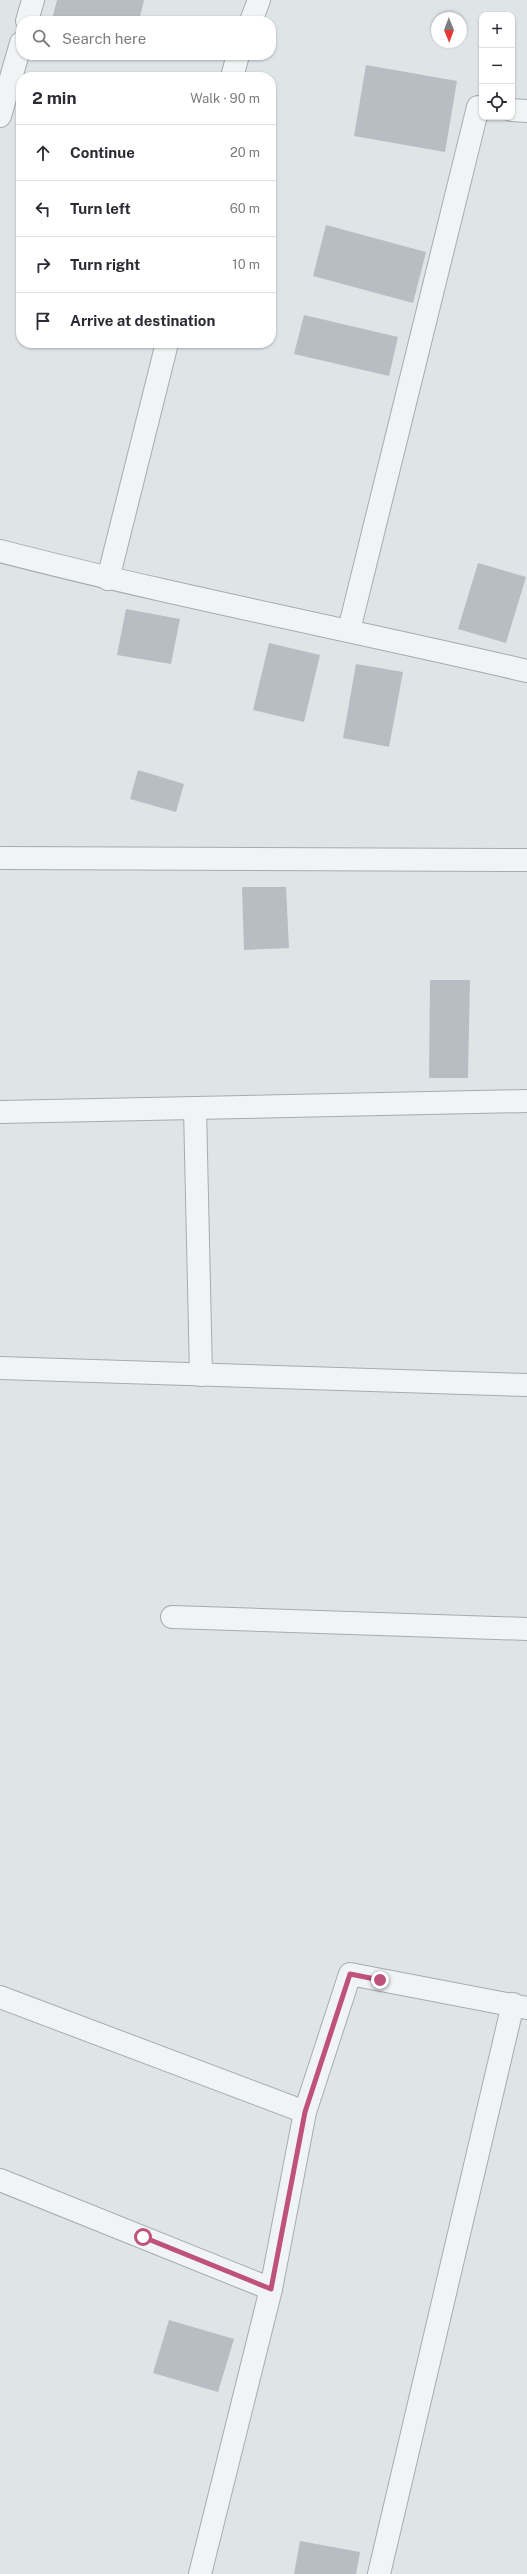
<!DOCTYPE html>
<html lang="en">
<head>
<meta charset="utf-8">
<style>
  body { margin:0; font-family:"Public Sans",sans-serif; background:#f2f2f3; color:#2b2b33 }
  .controls { position:absolute; right:12px; top:12px; display:grid; overflow:hidden; border-radius:8px; box-shadow:0 1px 3px #0004 }
  .controls button { width:36px; height:36px; display:grid; place-items:center; padding:0; border:0; border-bottom:1px solid #e1e1e2; background:#fff; color:#2b2b33; font:20px sans-serif }
  .compass { position:absolute; left:431px; top:12px; width:36px; height:36px; border-radius:50%; background:#fff; box-shadow:0 1px 3px #0004; rotate:179deg }
  .stop { position:absolute; width:12px; height:12px; margin:-9px; border:3px solid #be527a; border-radius:50%; background:#fff }
  .stop.end { background:#be527a; border-color:#fff; box-shadow:0 1px 4px #0008 }
  .list { margin:0; padding:0; list-style:none }
  h2 { display:flex; justify-content:space-between; align-items:center; height:52px; margin:0; padding:0 16px; font-size:17px }
  h2 small { font-size:13px; font-weight:400; color:#7c7c81 }
  .list li { display:grid; grid-template-columns:26px 1fr auto; gap:12px; align-items:center; box-sizing:border-box; height:56px; padding:0 16px; border-top:1px solid #e1e1e2 }
  .list b { display:block; font-size:15px; white-space:nowrap }
  .list em { font-size:13px; font-style:normal; color:#7c7c81 }
  .icon { flex:none; width:22px; height:22px; fill:none; stroke:currentColor; stroke-width:2; stroke-linecap:round; stroke-linejoin:round }
  .map { position:relative; flex:none; width:527px; height:2574px; overflow:hidden }
  .search { position:absolute; background:#fff; box-shadow:0 1px 3px #0004; left:16px; top:16px; width:260px; height:44px; display:flex; align-items:center; gap:10px; box-sizing:border-box; padding:0 14px; border-radius:16px; color:#7c7c81; font-size:15px }
  .panel { position:absolute; background:#fff; box-shadow:0 1px 3px #0004; left:16px; top:72px; width:260px; height:276px; border-radius:16px }
  .map>svg:first-child { display:block }
  .building { fill:#b7bec3 }
  .lines { fill:none; stroke-linecap:round; stroke-linejoin:round }
  .street-casing { stroke:#a5acb0; stroke-width:24 }
  .street { stroke:#f1f4f5; stroke-width:22 }
  .route { stroke:#be527a; stroke-width:5 }
</style>
</head>
<body>
<div class="map">
<svg width="527" height="2574" viewBox="0 0 527 2574">
  <rect width="100%" height="100%" fill="#dfe4e7"/>
  <g class="building">
    <path d="M57 0H144L139 21H60L52 19Z"/>
    <path d="M366 65 457 81 445 152 354 136Z"/>
    <path d="M326 225 426 252 413 303 313 276Z"/>
    <path d="M304 315 398 337 389 376 294 354Z"/>
    <path d="M478 563 526 577 506 643 458 629Z"/>
    <path d="M126 609 180 619 171 664 117 655Z"/>
    <path d="M269 643 320 655 304 722 253 710Z"/>
    <path d="M356 664 403 672 389 747 343 738Z"/>
    <path d="M138 770 184 784 176 812 130 799Z"/>
    <path d="M242 887H286L289 948 244 950Z"/>
    <path d="M430 980H470L468 1078H429Z"/>
    <path d="M169 2320 234 2339 218 2392 153 2373Z"/>
    <path d="M300 2541 360 2552 356 2574H294Z"/>
  </g>
  <g class="lines">
    <g class="street-casing">
      <g id="street">
        <path d="M27 21 33 0"/>
        <path d="M251 21 259 0"/>
        <path d="M232 77 238 55"/>
        <path d="M512 110 527 111"/>
        <path d="M0 116 21 43"/>
        <path d="M0 551C174 596 351 630 527 671"/>
        <path d="M108 579 167 343"/>
        <path d="M349 630 478 107 482 108"/>
        <path d="M0 858 527 860"/>
        <path d="M195 1108 201 1375"/>
        <path d="M0 1112 527 1101"/>
        <path d="M0 1368 527 1385"/>
        <path d="M172 1617 527 1629"/>
        <path d="M0 1997 305 2112"/>
        <path d="M0 2180 271 2289"/>
        <path d="M200 2574 271 2289 305 2112 350 1974 527 2008"/>
        <path d="M379 2574 513 2004"/>
      </g>
    </g>
    <use href="#street" class="street"/>
  </g>
  <g class="lines">
    <path class="route" d="M143 2237 271 2289 305 2112 350 1974 380 1980"/>
  </g>
</svg>
<div class="controls">
<button>+</button>
<button>−</button>
<button><svg class="icon" aria-label="locate" viewBox="0 0 24 24"><circle cx="12" cy="12" r="6"/><path d="M12 2v4M12 18v4M2 12h4M18 12h4"/></svg></button>
</div>
<svg class="compass" viewBox="-18 -18 36 36"><path d="M0-13l5 13h-10z" fill="#e53935"/><path d="M0 13l5-13h-10z" fill="#7c7c81"/></svg>
<div class="stop" style="left:143px;top:2237px"></div>
<div class="stop end" style="left:380px;top:1980px"></div>
<div class="search"><svg class="icon" aria-label="search" viewBox="0 0 24 24"><circle cx="10" cy="10" r="6"/><path d="M15 15l6 6"/></svg>Search here</div>
<section class="panel">
<h2>2 min<small>Walk · 90 m</small></h2>
<ul class="list">
<li><svg class="icon" aria-label="ahead" viewBox="0 0 24 24"><path d="M12 20V5M6 11l6-6 6 6"/></svg><div><b>Continue</b></div><em>20 m</em></li>
<li><svg class="icon" aria-label="left" viewBox="0 0 24 24"><path d="M17 20v-9H6M10 6l-5 5 5 5"/></svg><div><b>Turn left</b></div><em>60 m</em></li>
<li><svg class="icon" aria-label="right" viewBox="0 0 24 24"><path d="M7 20v-9h11M14 6l5 5-5 5"/></svg><div><b>Turn right</b></div><em>10 m</em></li>
<li><svg class="icon" aria-label="arrive" viewBox="0 0 24 24"><path d="M6 21V4h12l-3 4 3 4H6"/></svg><div><b>Arrive at destination</b></div></li>
</ul>
</section>
</div>
</body>
</html>
